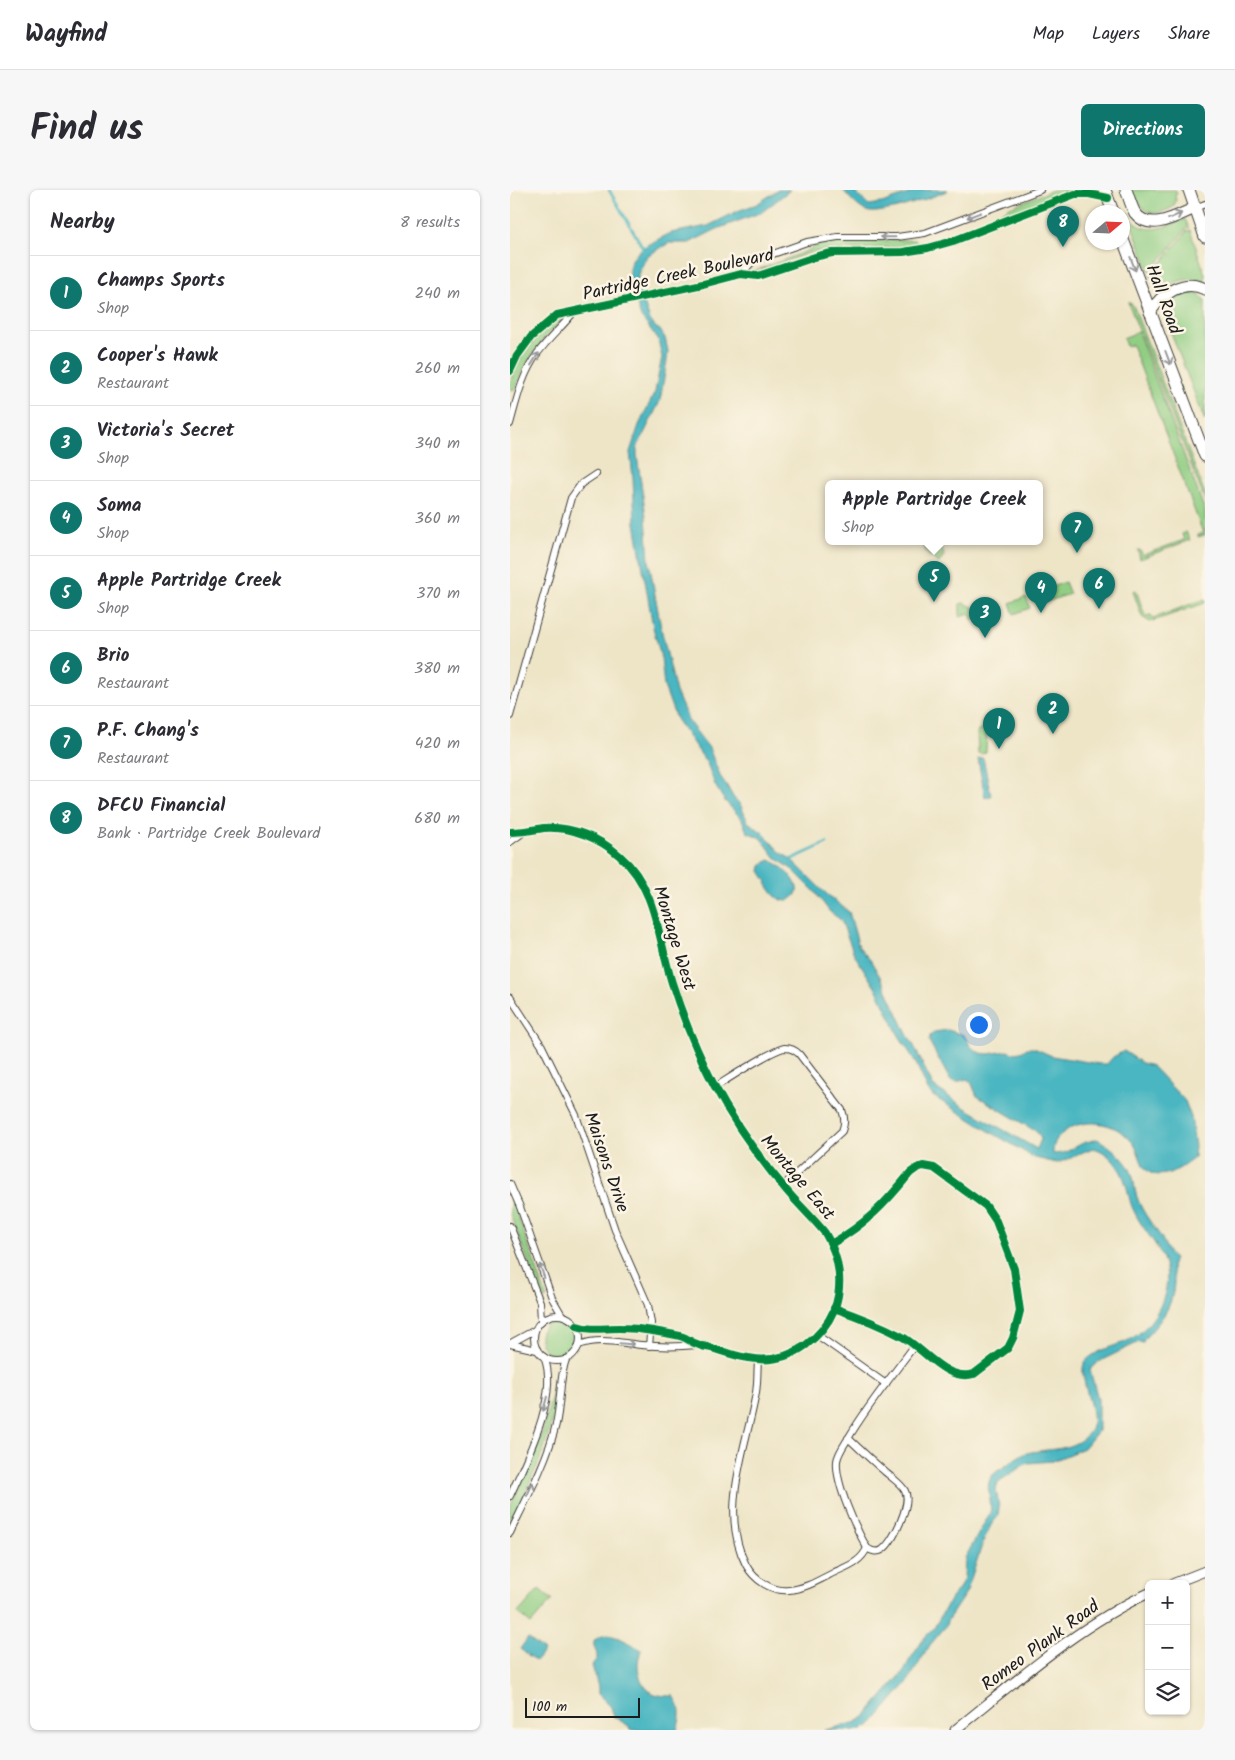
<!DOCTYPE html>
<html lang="en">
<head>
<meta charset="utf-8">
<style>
  body { margin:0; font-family:Kalam,sans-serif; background:#f7f7f7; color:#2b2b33 }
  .controls { position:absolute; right:15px; bottom:15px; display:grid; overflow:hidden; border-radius:8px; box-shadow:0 1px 4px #0004 }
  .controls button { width:45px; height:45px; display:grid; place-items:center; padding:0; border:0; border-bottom:1px solid #e1e1e2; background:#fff; color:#2b2b33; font:25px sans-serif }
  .compass { position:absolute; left:575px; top:15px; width:45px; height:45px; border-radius:50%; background:#fff; box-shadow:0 1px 4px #0004; rotate:71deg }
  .scale { position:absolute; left:15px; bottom:12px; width:115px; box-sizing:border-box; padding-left:5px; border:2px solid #1c1c1c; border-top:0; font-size:14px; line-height:18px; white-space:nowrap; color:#1c1c1c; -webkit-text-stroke:4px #fcf5e5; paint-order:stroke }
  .you { position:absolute; left:468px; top:834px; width:18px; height:18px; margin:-12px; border:4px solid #fff; border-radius:50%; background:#1a73e8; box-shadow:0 0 0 8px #1a73e833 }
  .badge { display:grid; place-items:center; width:32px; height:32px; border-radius:50%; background:#0f766e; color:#fff; font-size:16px; font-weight:700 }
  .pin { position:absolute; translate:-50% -41px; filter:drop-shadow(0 1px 2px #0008) }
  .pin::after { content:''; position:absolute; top:26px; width:18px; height:15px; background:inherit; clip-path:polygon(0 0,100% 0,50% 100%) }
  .popup { position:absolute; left:315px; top:290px; width:218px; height:65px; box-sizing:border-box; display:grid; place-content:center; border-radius:8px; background:#fff; filter:drop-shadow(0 1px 4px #0005); font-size:16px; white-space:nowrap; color:#7c7c81 }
  .popup b { font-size:19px; color:#2b2b33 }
  .popup::after { content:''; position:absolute; left:50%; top:100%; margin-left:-10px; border:10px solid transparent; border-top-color:#fff }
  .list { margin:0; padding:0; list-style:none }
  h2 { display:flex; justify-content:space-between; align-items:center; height:65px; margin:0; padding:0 20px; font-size:21px }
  h2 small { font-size:16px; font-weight:400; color:#7c7c81 }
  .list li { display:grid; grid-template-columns:32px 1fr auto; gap:15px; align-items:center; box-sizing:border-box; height:75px; padding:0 20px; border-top:1px solid #e1e1e2 }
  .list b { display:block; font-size:19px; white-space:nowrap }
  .list p { margin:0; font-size:16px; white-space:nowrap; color:#7c7c81 }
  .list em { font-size:16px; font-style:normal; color:#7c7c81 }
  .icon { flex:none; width:28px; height:28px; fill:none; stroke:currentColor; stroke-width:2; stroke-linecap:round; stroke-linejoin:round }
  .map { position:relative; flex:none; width:695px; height:1540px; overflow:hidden; border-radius:8px }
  header { display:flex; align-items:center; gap:30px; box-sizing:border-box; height:70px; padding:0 25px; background:#fff; border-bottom:1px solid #e1e1e2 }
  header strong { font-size:24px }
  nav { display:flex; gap:28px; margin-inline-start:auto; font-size:18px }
  .intro { display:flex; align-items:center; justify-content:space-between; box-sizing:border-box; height:120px; padding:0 30px }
  h1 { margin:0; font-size:35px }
  .button { padding:12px 22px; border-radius:8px; background:#0f766e; color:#fff; font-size:18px; font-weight:700 }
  main { display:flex; gap:30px; padding:0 30px }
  aside { flex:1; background:#fff; border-radius:8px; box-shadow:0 1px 4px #0004 }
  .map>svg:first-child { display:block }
  .green { fill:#91ce84; stroke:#567550 }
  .water { fill:#48b6c1; stroke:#32696e }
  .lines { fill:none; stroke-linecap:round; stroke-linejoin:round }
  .stream { stroke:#48b6c1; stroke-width:2.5 }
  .minor-casing { stroke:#3c3a36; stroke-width:8 }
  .secondary-casing { stroke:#3c3a36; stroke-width:11 }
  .trunk-casing { stroke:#3c3a36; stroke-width:13 }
  .minor { stroke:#fff; stroke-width:6 }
  .secondary { stroke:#fff; stroke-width:9 }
  .trunk { stroke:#fff; stroke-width:11 }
  .cycleway-casing { stroke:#fcf5e5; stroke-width:11 }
  .cycleway { stroke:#00873e; stroke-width:8 }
  .oneway { stroke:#999 }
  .labels { text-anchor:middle; stroke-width:5; stroke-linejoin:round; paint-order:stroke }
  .street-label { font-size:18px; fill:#1c1c1c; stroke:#fcf5e5 }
</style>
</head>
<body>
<header>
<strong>Wayfind</strong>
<nav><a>Map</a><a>Layers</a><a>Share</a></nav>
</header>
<div class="intro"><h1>Find us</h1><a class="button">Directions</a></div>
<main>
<aside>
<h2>Nearby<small>8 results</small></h2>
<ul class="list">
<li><span class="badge">1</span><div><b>Champs Sports</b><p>Shop</p></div><em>240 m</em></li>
<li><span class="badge">2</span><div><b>Cooper's Hawk</b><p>Restaurant</p></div><em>260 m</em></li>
<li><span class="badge">3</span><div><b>Victoria's Secret</b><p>Shop</p></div><em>340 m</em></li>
<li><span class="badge">4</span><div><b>Soma</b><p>Shop</p></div><em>360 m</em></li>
<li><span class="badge">5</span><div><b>Apple Partridge Creek</b><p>Shop</p></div><em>370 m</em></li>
<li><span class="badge">6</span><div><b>Brio</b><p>Restaurant</p></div><em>380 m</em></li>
<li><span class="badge">7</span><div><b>P.F. Chang's</b><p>Restaurant</p></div><em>420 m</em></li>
<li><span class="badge">8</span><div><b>DFCU Financial</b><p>Bank · Partridge Creek Boulevard</p></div><em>680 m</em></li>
</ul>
</aside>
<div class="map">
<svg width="695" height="1540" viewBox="0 0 695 1540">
  <rect width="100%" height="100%" fill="#fcf5e5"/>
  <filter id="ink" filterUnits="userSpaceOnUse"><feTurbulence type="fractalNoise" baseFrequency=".02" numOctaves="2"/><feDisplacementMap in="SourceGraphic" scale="10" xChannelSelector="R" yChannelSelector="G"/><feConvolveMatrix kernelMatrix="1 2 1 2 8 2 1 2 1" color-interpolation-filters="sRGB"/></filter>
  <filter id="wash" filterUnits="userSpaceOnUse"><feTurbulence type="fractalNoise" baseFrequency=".0096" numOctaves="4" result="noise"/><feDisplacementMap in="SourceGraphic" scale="20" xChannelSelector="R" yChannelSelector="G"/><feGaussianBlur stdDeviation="1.12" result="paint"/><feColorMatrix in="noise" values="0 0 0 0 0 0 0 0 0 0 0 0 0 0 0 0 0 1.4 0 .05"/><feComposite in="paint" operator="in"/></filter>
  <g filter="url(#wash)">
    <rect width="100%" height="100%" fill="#eee5c7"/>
    <g class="green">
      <path d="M543 0H562L442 46H440L441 44 478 30 500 17Z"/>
      <path d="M622 0H666L667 4H665L666 11 663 17C650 25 635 26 628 11H626Z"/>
      <path d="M617 22H618C631 49 654 37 675 29L679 38 676 39 642 80 639 81Z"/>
      <path d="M680 40 695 84V92C678 85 661 93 647 102L640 84 643 83 677 41Z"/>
      <path d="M402 50H406L407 54 401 57 316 60 302 62 254 79 245 81 292 63 310 54 327 51Z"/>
      <path d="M678 103 687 104 695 110V231L655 127 658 126 656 118 659 110Z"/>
      <path d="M618 112 623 115 695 304V311Z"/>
      <path d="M49 129H51V132C30 150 15 172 6 198L2 200 0 199C0 174 29 142 49 129Z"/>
      <path d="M628 142 695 321V345L688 347V345L693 343 622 155 616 156 613 148Z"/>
      <path d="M676 342 680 350 630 369 628 360H630L633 365 668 352 674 350 672 344Z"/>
      <path d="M412 351H429L434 365 429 373 417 364Z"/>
      <path d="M555 392 560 404 533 413 529 402Z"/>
      <path d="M626 400 635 426 641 425 643 428 695 409V413L640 432 632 427 623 401Z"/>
      <path d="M516 407 520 418 504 424 500 413Z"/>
      <path d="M454 413 463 417 467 429 463 431 459 423 450 427V414Z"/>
      <path d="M472 537 476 538 477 542 476 562 471 564 468 563 467 542Z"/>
      <path d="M0 1004 37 1108 33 1109 0 1024Z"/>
      <circle cx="47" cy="1148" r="17"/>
      <path d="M43 1188H47C46 1203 45 1219 41 1234 33 1269 15 1302 0 1335V1317L32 1244 42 1205Z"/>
      <path d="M29 1399 42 1410 21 1434 8 1423Z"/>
    </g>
    <g class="water">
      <path d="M268 0H280L252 22 207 39 179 53H159L137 66 128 84V97L140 130 145 137 150 140 155 148 158 161 157 170 150 211 127 258V266L136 326 139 371 151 438 166 502 179 532 199 558 210 586 217 596 223 607 230 614 238 632 253 643 269 661 282 670 312 700 339 722 349 757 361 771 373 792 397 844 403 854 423 896 457 919 527 959 531 949 527 942 467 906 461 892 457 889 446 892 440 890 419 851 420 846 424 842 438 840 454 845 462 858 470 863 478 864 497 861 503 863 511 862 517 858H524L542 866 590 874H597L603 867 614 861 632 873 642 876 675 911 681 927 685 956 684 968C674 976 658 988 643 984 631 980 631 966 625 956 611 933 576 925 554 942 546 948 543 954 543 964L554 963 573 953 587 949C600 956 617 969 622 984 625 992 624 999 627 1007 632 1022 642 1034 651 1047 656 1056 657 1063 664 1069 660 1075 664 1085 664 1092 663 1118 650 1132 634 1149L633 1153 629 1152 588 1172 580 1180 588 1209V1241L574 1258 543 1271 517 1273 488 1292 486 1299 489 1317 488 1326 481 1335 473 1352 457 1401 437 1431 436 1436 420 1455 397 1493 363 1533 352 1540H315L344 1533 355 1527 395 1480 399 1471 415 1447 424 1438 441 1408 449 1399 454 1388 455 1368 480 1323C483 1312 475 1299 480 1289 483 1283 489 1280 494 1277 501 1272 508 1265 517 1263 538 1258 560 1262 577 1245 594 1229 565 1187 575 1172 582 1162 604 1156 615 1152 645 1139 667 1097 652 1066 645 1051 631 1037 624 1021 619 1012 619 1002 615 992 611 978 598 961 583 958L566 965 561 968 547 973 525 968 479 941 423 906 418 900 405 871 388 844 368 802 344 764 331 730 320 722 304 701 283 680 266 668 251 648 237 642 232 629 214 610 205 595 197 573 166 529 154 496 151 467 143 437 125 333 123 288 120 262 129 235 145 202 152 167 148 149 131 127 121 97 119 79 121 71 129 61 137 55 161 43 198 36 230 20 247 14Z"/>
      <path d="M333 0H342L359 15 372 13 409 0H438C425 7 368 27 356 21 347 17 339 7 333 0Z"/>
      <path d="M473 568 481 606 475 607 468 569Z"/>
      <path d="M259 670C268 672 290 691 287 702 286 706 281 709 278 711 267 711 261 702 256 693L257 692 250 681 251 676Z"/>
      <path d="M98 1445 110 1448 132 1460C124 1473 128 1497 145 1504 150 1506 158 1506 164 1506 172 1518 171 1527 167 1540H120L119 1536 104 1527 101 1517 88 1504V1497L82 1475C83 1473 86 1471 87 1468 89 1460 73 1449 98 1445Z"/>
      <path d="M18 1448 34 1461 26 1471 10 1459Z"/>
    </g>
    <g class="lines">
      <g class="stream">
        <path d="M99 0 135 61"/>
        <path d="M280 670 317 653"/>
      </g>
    </g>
  </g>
  <g filter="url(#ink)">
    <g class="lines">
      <g class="minor-casing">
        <g id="minor">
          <path d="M685 18 695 14"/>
          <path d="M231 84 243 71 297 52 328 47H387L415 43 530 0"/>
          <path d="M0 181 7 166 21 147 47 125 193 94 231 84 248 86 308 66 322 63 393 62 418 58 443 51 565 4H579L598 8"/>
          <path d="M0 234C7 209 12 185 27 164 38 149 52 137 64 122"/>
          <path d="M0 526 61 308 71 294 86 284"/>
          <path d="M0 642C12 642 22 640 34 638 61 636 90 648 110 666 147 698 148 749 162 793 173 828 187 862 204 895 224 933 249 968 277 1001 289 1015 303 1028 315 1043 329 1066 334 1094 324 1120 318 1134 308 1146 296 1155 266 1177 237 1170 205 1159 199 1157 192 1157 187 1154 182 1153 178 1149 173 1147 164 1144 153 1143 143 1141 132 1139 120 1138 109 1138 94 1138 81 1141 67 1136"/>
          <path d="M0 652 14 642"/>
          <path d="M0 807 32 856 66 925 105 1040 138 1115 141 1133 139 1156"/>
          <path d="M205 897C218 889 263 859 275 858 281 858 285 860 289 864L332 920C335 928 335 933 332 941L273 996"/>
          <path d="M0 994 10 1017 42 1108 52 1125"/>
          <path d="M0 1036 30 1112 31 1131"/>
          <path d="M321 1054C356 1034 375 1014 400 983L407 978 413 976 424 978 476 1016 486 1031 504 1079 510 1121 503 1148 498 1158 464 1184C435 1192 414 1158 391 1146 370 1135 347 1126 324 1118"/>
          <circle cx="47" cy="1148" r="23"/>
          <path d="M307 1145 376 1194"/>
          <path d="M1 1153 25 1140"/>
          <path d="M0 1154 27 1160"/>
          <path d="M69 1155C89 1147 110 1153 131 1155 150 1157 168 1157 187 1155"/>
          <path d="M248 1170C247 1183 248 1196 245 1208 235 1261 209 1322 236 1375 244 1390 262 1402 279 1400 295 1399 311 1389 325 1382 338 1376 351 1372 357 1358"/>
          <path d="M338 1248C350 1259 361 1270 373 1280 380 1287 390 1292 395 1301 402 1313 383 1353 372 1360 367 1363 361 1361 357 1358 346 1339 325 1293 327 1271 328 1263 335 1254 339 1247 358 1215 382 1186 404 1156"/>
          <path d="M0 1306C16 1270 50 1205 34 1167"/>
          <path d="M0 1343C16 1310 38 1269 46 1234 51 1213 49 1190 56 1169"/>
        </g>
      </g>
      <g class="secondary-casing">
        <g id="secondary">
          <path d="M662 1394 695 1381"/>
          <path d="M445 1540C505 1492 569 1435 639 1403"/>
        </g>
      </g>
      <g class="trunk-casing">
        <g id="trunk">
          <path d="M595 0 603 22"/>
          <path d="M616 0C619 7 621 16 625 23 640 43 668 25 685 18"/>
          <path d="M679 0 695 47"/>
          <path d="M612 47 695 266"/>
          <path d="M640 122C652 104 673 88 695 99"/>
        </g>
      </g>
      <use href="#minor" class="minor"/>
      <use href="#secondary" class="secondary"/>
      <use href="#trunk" class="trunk"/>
      <g class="cycleway-casing">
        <g id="cycleway">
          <path d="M0 181 7 166 21 147 47 125 193 94 231 84 248 86 308 66 322 63 393 62 418 58 443 51 565 4H579L598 8"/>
          <path d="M0 642C12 642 22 640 34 638 61 636 90 648 110 666 147 698 148 749 162 793 173 828 187 862 204 895 224 933 249 968 277 1001 289 1015 303 1028 315 1043 329 1066 334 1094 324 1120 318 1134 308 1146 296 1155 266 1177 237 1170 205 1159 199 1157 192 1157 187 1154 182 1153 178 1149 173 1147 164 1144 153 1143 143 1141 132 1139 120 1138 109 1138 94 1138 81 1141 67 1136"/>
          <path d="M321 1054C356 1034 375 1014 400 983L407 978 413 976 424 978 476 1016 486 1031 504 1079 510 1121 503 1148 498 1158 464 1184C435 1192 414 1158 391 1146 370 1135 347 1126 324 1118"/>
        </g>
      </g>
      <use href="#cycleway" class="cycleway"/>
    </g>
    <defs><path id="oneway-shaft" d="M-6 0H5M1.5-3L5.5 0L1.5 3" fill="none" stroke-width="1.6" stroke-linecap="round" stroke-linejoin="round" transform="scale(1.25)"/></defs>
    <g class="oneway">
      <use href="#oneway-shaft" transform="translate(464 25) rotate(159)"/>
      <use href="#oneway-shaft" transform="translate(665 26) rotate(-24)"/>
      <use href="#oneway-shaft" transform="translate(378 47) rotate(-179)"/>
      <use href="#oneway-shaft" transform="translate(623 74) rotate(69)"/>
      <use href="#oneway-shaft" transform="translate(658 168) rotate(69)"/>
      <use href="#oneway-shaft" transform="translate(25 169) rotate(-58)"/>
      <use href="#oneway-shaft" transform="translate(32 1081) rotate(-109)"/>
      <use href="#oneway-shaft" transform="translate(117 1154) rotate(5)"/>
      <use href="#oneway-shaft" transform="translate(35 1214) rotate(105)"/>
      <use href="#oneway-shaft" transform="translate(20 1299) rotate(-66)"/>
    </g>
  </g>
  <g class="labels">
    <g class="street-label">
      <text transform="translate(168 84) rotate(-12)" y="6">Partridge Creek Boulevard</text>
      <text transform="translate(654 109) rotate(70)" y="6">Hall Road</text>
      <text transform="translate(165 748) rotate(73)" y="6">Montage West</text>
      <text transform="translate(97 972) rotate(71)" y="6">Maisons Drive</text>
      <text transform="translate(288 987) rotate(50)" y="6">Montage East</text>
      <text transform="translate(530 1455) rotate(-36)" y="6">Romeo Plank Road</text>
    </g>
  </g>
</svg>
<div class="controls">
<button>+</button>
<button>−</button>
<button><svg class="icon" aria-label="layers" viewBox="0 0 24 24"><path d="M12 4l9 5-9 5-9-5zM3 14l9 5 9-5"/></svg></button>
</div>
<svg class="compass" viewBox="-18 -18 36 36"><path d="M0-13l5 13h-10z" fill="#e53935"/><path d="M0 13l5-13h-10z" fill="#7c7c81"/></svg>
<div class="scale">100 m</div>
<div class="you"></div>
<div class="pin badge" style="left:489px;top:559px">1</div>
<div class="pin badge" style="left:543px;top:544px">2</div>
<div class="pin badge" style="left:475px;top:448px">3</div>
<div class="pin badge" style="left:531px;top:423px">4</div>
<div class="pin badge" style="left:424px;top:412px">5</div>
<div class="popup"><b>Apple Partridge Creek</b>Shop</div>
<div class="pin badge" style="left:589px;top:419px">6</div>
<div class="pin badge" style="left:567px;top:363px">7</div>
<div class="pin badge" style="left:553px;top:57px">8</div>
</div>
</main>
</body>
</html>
